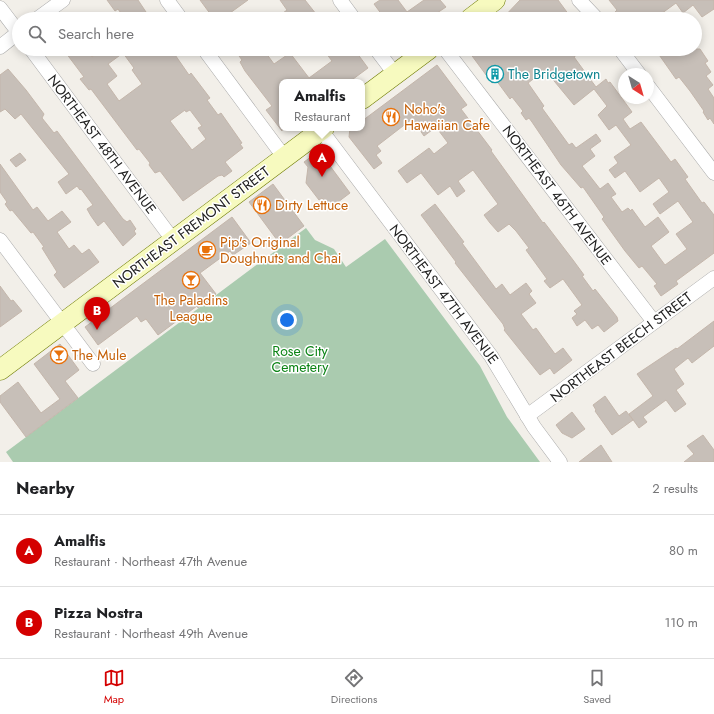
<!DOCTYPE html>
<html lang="en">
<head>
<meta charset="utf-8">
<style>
  body { margin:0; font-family:Jost,sans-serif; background:#f6f6f6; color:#202124 }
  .compass { position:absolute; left:618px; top:68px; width:36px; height:36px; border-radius:50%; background:#fff; box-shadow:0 2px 10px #0003; rotate:143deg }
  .you { position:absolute; left:287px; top:320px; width:14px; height:14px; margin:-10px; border:3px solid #fff; border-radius:50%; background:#1a73e8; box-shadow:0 0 0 6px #1a73e833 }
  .badge { display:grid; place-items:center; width:26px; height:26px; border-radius:50%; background:#d40000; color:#fff; font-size:13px; font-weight:700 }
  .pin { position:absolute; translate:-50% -33px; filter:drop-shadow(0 1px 2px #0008) }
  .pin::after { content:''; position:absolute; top:21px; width:14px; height:12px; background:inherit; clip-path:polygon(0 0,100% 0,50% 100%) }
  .popup { position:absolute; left:279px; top:79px; width:86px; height:52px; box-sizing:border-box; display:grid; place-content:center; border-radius:8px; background:#fff; filter:drop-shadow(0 1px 3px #0005); font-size:13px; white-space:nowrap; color:#757577 }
  .popup b { font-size:15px; color:#202124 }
  .popup::after { content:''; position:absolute; left:50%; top:100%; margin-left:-8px; border:8px solid transparent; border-top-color:#fff }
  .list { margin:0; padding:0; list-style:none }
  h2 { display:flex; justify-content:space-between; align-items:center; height:52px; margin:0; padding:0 16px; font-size:17px }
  h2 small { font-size:13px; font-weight:400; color:#757577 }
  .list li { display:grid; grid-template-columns:26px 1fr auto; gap:12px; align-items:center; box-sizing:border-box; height:72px; padding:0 16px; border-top:1px solid #e0e0e0 }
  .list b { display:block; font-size:15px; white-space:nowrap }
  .list p { margin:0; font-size:13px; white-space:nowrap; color:#757577 }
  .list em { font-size:13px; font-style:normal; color:#757577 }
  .icon { flex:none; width:22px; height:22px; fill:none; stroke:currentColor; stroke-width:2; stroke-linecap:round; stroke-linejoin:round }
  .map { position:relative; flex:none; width:714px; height:462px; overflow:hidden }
  .search { position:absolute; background:#fff; box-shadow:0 2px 10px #0003; left:12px; right:12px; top:12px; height:44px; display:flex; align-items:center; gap:10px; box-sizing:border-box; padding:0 14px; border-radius:22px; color:#757577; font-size:15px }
  .sheet { height:196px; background:#fff }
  nav { display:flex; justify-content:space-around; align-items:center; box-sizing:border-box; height:56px; border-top:1px solid #e0e0e0; background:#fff; font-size:11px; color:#757577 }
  nav a { display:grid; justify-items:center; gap:2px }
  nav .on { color:#d40000 }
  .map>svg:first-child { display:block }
  .cemetery { fill:#aacbaf }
  .building { fill:#c7bfb8; stroke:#c4b6ab; fill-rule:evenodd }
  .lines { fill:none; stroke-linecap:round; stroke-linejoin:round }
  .street-casing { stroke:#a9a9a9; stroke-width:15 }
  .secondary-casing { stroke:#707d05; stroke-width:21 }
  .street { stroke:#fff; stroke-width:14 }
  .secondary { stroke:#f7fabf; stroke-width:20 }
  .labels { text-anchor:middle; stroke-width:3; stroke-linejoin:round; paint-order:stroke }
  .culture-label { font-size:14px; fill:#0d838f; stroke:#fff; text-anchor:start }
  .food-label { font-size:14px; fill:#c56008; stroke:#fff; text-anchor:start }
  .street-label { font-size:14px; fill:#222; stroke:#fff }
  .park-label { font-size:14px; fill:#0c8416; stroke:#fff }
</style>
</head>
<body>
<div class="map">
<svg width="714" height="462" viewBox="0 0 714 462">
  <rect width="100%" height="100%" fill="#f2efe9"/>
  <path class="cemetery" d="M306 228 315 240 334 249 346 267 385 239 480 366 507 417 540 462H13L6 452Z"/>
  <g class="building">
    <path d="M107 0H138L146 12 143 14 146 19H125L118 9 115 11Z"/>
    <path d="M200 0H248L230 13 234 19H214Z"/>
    <path d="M280 0H305L320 19H275L287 10Z"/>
    <path d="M380 0H398L407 12 424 0H440L446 7 428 19H385L374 4Z"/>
    <path d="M520 0H558L572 19H502Z"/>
    <path d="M609 0H714V9L702 17 693 5 683 13 676 3 654 19H621L615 12 617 10Z"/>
    <path d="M63 49H86L92 57 102 49H171L189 75 191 73 210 98 207 100 218 115 221 113 242 143 240 144 243 148 225 162 232 171 224 177 222 175 218 176 183 201 160 171 155 173 149 165 150 163 139 149 137 150 91 89 89 90 80 79 84 77ZM123 53 134 68 132 70 142 84 119 101 107 84 117 76 108 64ZM185 110 186 112 190 110 202 126 198 128 206 139 192 150 170 121Z"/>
    <path d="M234 49H263L274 64 290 53 309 78 332 61 323 49H354L368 68 349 82H282V131L266 110 272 106 245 71 240 62 242 60Z"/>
    <path d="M467 49H584L574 57 596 87 606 79 608 83 610 82 632 112 623 119 630 129 641 122 671 162 675 159 688 177 685 179 702 203 704 202 714 215V253L676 281 678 284 661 296 654 286 657 284 642 266 639 268 625 251 602 219 604 217 583 187 581 188 561 165 532 122 529 118 526 120 521 113 523 111 512 97 510 99 496 80 492 83ZM545 70 574 105 594 89 607 106 598 115 609 130 616 125 631 145 614 157 618 163 609 170 615 178 625 171 640 192 659 178 669 192 653 204 660 214 678 201 693 222 676 234 687 249 665 265 651 246 669 232 658 217 645 227 632 209 631 211 628 208 622 212 611 197 616 194 608 183 600 189 582 166 595 156 590 149 601 141 596 134 576 148 572 143 569 145 542 108 544 106 528 83Z"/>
    <path d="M655 49H700L708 61 705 63 711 72 706 76 713 85 708 89 714 98V124L710 118 708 120 703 112 704 111 690 91 679 77 676 79Z"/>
    <path d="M437 65 467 105 461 109 492 150 491 151 543 223 544 222 573 260 584 275 582 276 593 291 595 289 617 317 618 321 604 332 598 325 592 329 585 320 577 326 572 318 577 314 574 311 582 305 563 279 550 288 544 281 547 279 526 250 529 248 516 231 509 224 498 232 490 223 484 215 498 204 473 170 458 181 465 191 457 197 450 186 438 195 421 173 407 183 398 171 429 148 434 154 448 143 436 127 424 136 412 119 377 146 381 151 376 155 382 163 374 169 349 137 350 128H362V121Z"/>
    <path d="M8 69 26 90 44 114 42 118 54 133 57 131 123 219 127 222 130 220 136 229 134 231 136 234 123 246 104 221 98 226 91 216 87 209 93 205 81 189 80 190 77 186 66 194 58 182 69 174 21 114 15 119 5 109 0 112V75Z"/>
    <path d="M319 151 350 193 330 208 322 198 319 200 306 183 308 167 304 162Z"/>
    <path d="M20 153 26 160 16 167 10 160Z"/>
    <path d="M0 164 33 210 37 207 48 221 62 211 71 222 57 232 69 249 74 245 82 254 89 249 99 262 64 288 54 275 57 272 42 248 44 247 33 232 31 233 12 210 10 211 5 204 7 202 0 192Z"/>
    <path d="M273 184 304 226 280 244 249 202Z"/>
    <path d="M435 204 464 242 462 243 496 289 502 284 510 295 526 283 532 291 529 294 536 303 521 314 533 330 536 328 555 354 563 348 572 360 554 374 550 368 540 375 504 330 505 329 503 324 455 263 456 262 421 215Z"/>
    <path d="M232 217 251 243 233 255 230 251 200 273 216 294 198 308 197 306 158 335 146 319 141 322 137 316 98 345 85 327Z"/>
    <path d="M0 286 11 301 13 300 22 311 0 327Z"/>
    <path d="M714 321V346L692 363 688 358 674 369 684 384 676 390 686 404 675 412 666 400 643 417 647 422 639 428 629 414 653 396 637 374 676 348 677 349Z"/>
    <path d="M60 344 79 370 65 381 78 398 26 437 0 402V396L18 382 41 413 60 399 34 364Z"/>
    <path d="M605 396 619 416 626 411 633 420 612 435 595 411 596 410 593 405Z"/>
    <path d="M572 412 585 429 572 438 562 433 556 425Z"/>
    <path d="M703 435 714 450V462H684L694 454 687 446Z"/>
    <path d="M601 445 612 462H579Z"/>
  </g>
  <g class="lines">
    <g class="street-casing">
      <g id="street">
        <path d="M167 0 181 19"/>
        <path d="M340 0 354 19"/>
        <path d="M579 0 597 19"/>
        <path d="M0 8 19 33"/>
        <path d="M37 19 63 0"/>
        <path d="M0 47 19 32"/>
        <path d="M31 49 173 240"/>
        <path d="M204 49 284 157"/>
        <path d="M376 49 395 74"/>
        <path d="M445 49 654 322"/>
        <path d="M620 49 639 74"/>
        <path d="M648 86 714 173"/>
        <path d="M321 130 491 356 534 427 560 462"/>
        <path d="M0 240 93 364"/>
        <path d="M527 416 714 278"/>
      </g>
    </g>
    <g class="secondary-casing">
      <g id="secondary">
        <path d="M470 19 495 0"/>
        <path d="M362 99 429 49"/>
        <path d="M0 370 324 128"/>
      </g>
    </g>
    <use href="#street" class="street"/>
    <use href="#secondary" class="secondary"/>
  </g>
  <defs>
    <g id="building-ring" transform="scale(0.9)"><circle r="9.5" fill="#fff" stroke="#0f9aa8" stroke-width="1.5"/><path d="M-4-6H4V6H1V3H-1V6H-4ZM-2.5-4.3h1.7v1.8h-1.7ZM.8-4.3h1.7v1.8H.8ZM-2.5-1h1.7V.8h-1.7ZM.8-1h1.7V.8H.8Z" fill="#0f9aa8"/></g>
    <g id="restaurant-ring" transform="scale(0.9)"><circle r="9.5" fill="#fff" stroke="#e8710a" stroke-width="1.5"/><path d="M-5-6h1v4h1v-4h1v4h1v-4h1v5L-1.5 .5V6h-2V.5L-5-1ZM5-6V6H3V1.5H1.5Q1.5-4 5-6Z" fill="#e8710a"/></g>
    <g id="cafe-ring" transform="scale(0.9)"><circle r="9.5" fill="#fff" stroke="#e8710a" stroke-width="1.5"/><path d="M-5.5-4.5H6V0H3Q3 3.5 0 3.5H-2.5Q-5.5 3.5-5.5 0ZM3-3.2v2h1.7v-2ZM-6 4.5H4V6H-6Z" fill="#e8710a"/></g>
    <g id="bar-ring" transform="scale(0.9)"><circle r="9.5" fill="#fff" stroke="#e8710a" stroke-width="1.5"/><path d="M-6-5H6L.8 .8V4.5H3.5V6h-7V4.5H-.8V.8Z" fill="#e8710a"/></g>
  </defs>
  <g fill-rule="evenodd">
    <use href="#building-ring" x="495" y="74"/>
    <use href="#restaurant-ring" x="391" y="117"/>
    <use href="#restaurant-ring" x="262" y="205"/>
    <use href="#cafe-ring" x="207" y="250"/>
    <use href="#bar-ring" x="191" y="280"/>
    <use href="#bar-ring" x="59" y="355"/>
  </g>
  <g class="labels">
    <g class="culture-label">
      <text x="508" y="79">The Bridgetown</text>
    </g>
    <g class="food-label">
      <text x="404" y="114">Noho's<tspan x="404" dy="16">Hawaiian Cafe</tspan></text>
      <text x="275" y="210">Dirty Lettuce</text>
      <text x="220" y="247">Pip's Original<tspan x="220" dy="16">Doughnuts and Chai</tspan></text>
      <text x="191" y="305" text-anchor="middle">The Paladins<tspan x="191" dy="16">League</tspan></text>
      <text x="72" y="360">The Mule</text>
    </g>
    <g class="street-label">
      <text transform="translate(102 144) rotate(53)" y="5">NORTHEAST 48TH AVENUE</text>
      <text transform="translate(557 195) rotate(53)" y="5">NORTHEAST 46TH AVENUE</text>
      <text transform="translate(191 227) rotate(-37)" y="5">NORTHEAST FREMONT STREET</text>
      <text transform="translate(444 294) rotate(53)" y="5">NORTHEAST 47TH AVENUE</text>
      <text transform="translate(621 347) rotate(-37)" y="5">NORTHEAST BEECH STREET</text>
    </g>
    <g class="park-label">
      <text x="300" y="356">Rose City<tspan x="300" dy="16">Cemetery</tspan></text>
    </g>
  </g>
</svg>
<svg class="compass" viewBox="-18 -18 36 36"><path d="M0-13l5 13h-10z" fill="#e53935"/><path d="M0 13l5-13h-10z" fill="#757577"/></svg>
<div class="you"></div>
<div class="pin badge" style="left:322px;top:177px">A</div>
<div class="popup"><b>Amalfis</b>Restaurant</div>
<div class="pin badge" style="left:97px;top:330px">B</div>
<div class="search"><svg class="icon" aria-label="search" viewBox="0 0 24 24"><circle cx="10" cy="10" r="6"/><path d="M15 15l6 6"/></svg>Search here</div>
</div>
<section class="sheet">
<h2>Nearby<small>2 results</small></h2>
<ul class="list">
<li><span class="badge">A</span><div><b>Amalfis</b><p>Restaurant · Northeast 47th Avenue</p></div><em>80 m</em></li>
<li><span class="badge">B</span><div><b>Pizza Nostra</b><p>Restaurant · Northeast 49th Avenue</p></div><em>110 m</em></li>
</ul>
</section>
<nav>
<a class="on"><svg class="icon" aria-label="map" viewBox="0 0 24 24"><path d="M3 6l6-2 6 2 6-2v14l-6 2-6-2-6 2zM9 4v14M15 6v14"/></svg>Map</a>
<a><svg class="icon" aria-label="directions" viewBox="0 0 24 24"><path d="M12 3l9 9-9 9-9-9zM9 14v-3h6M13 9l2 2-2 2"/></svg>Directions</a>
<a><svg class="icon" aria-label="saved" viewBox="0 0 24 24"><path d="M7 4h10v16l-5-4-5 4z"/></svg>Saved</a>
</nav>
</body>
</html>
